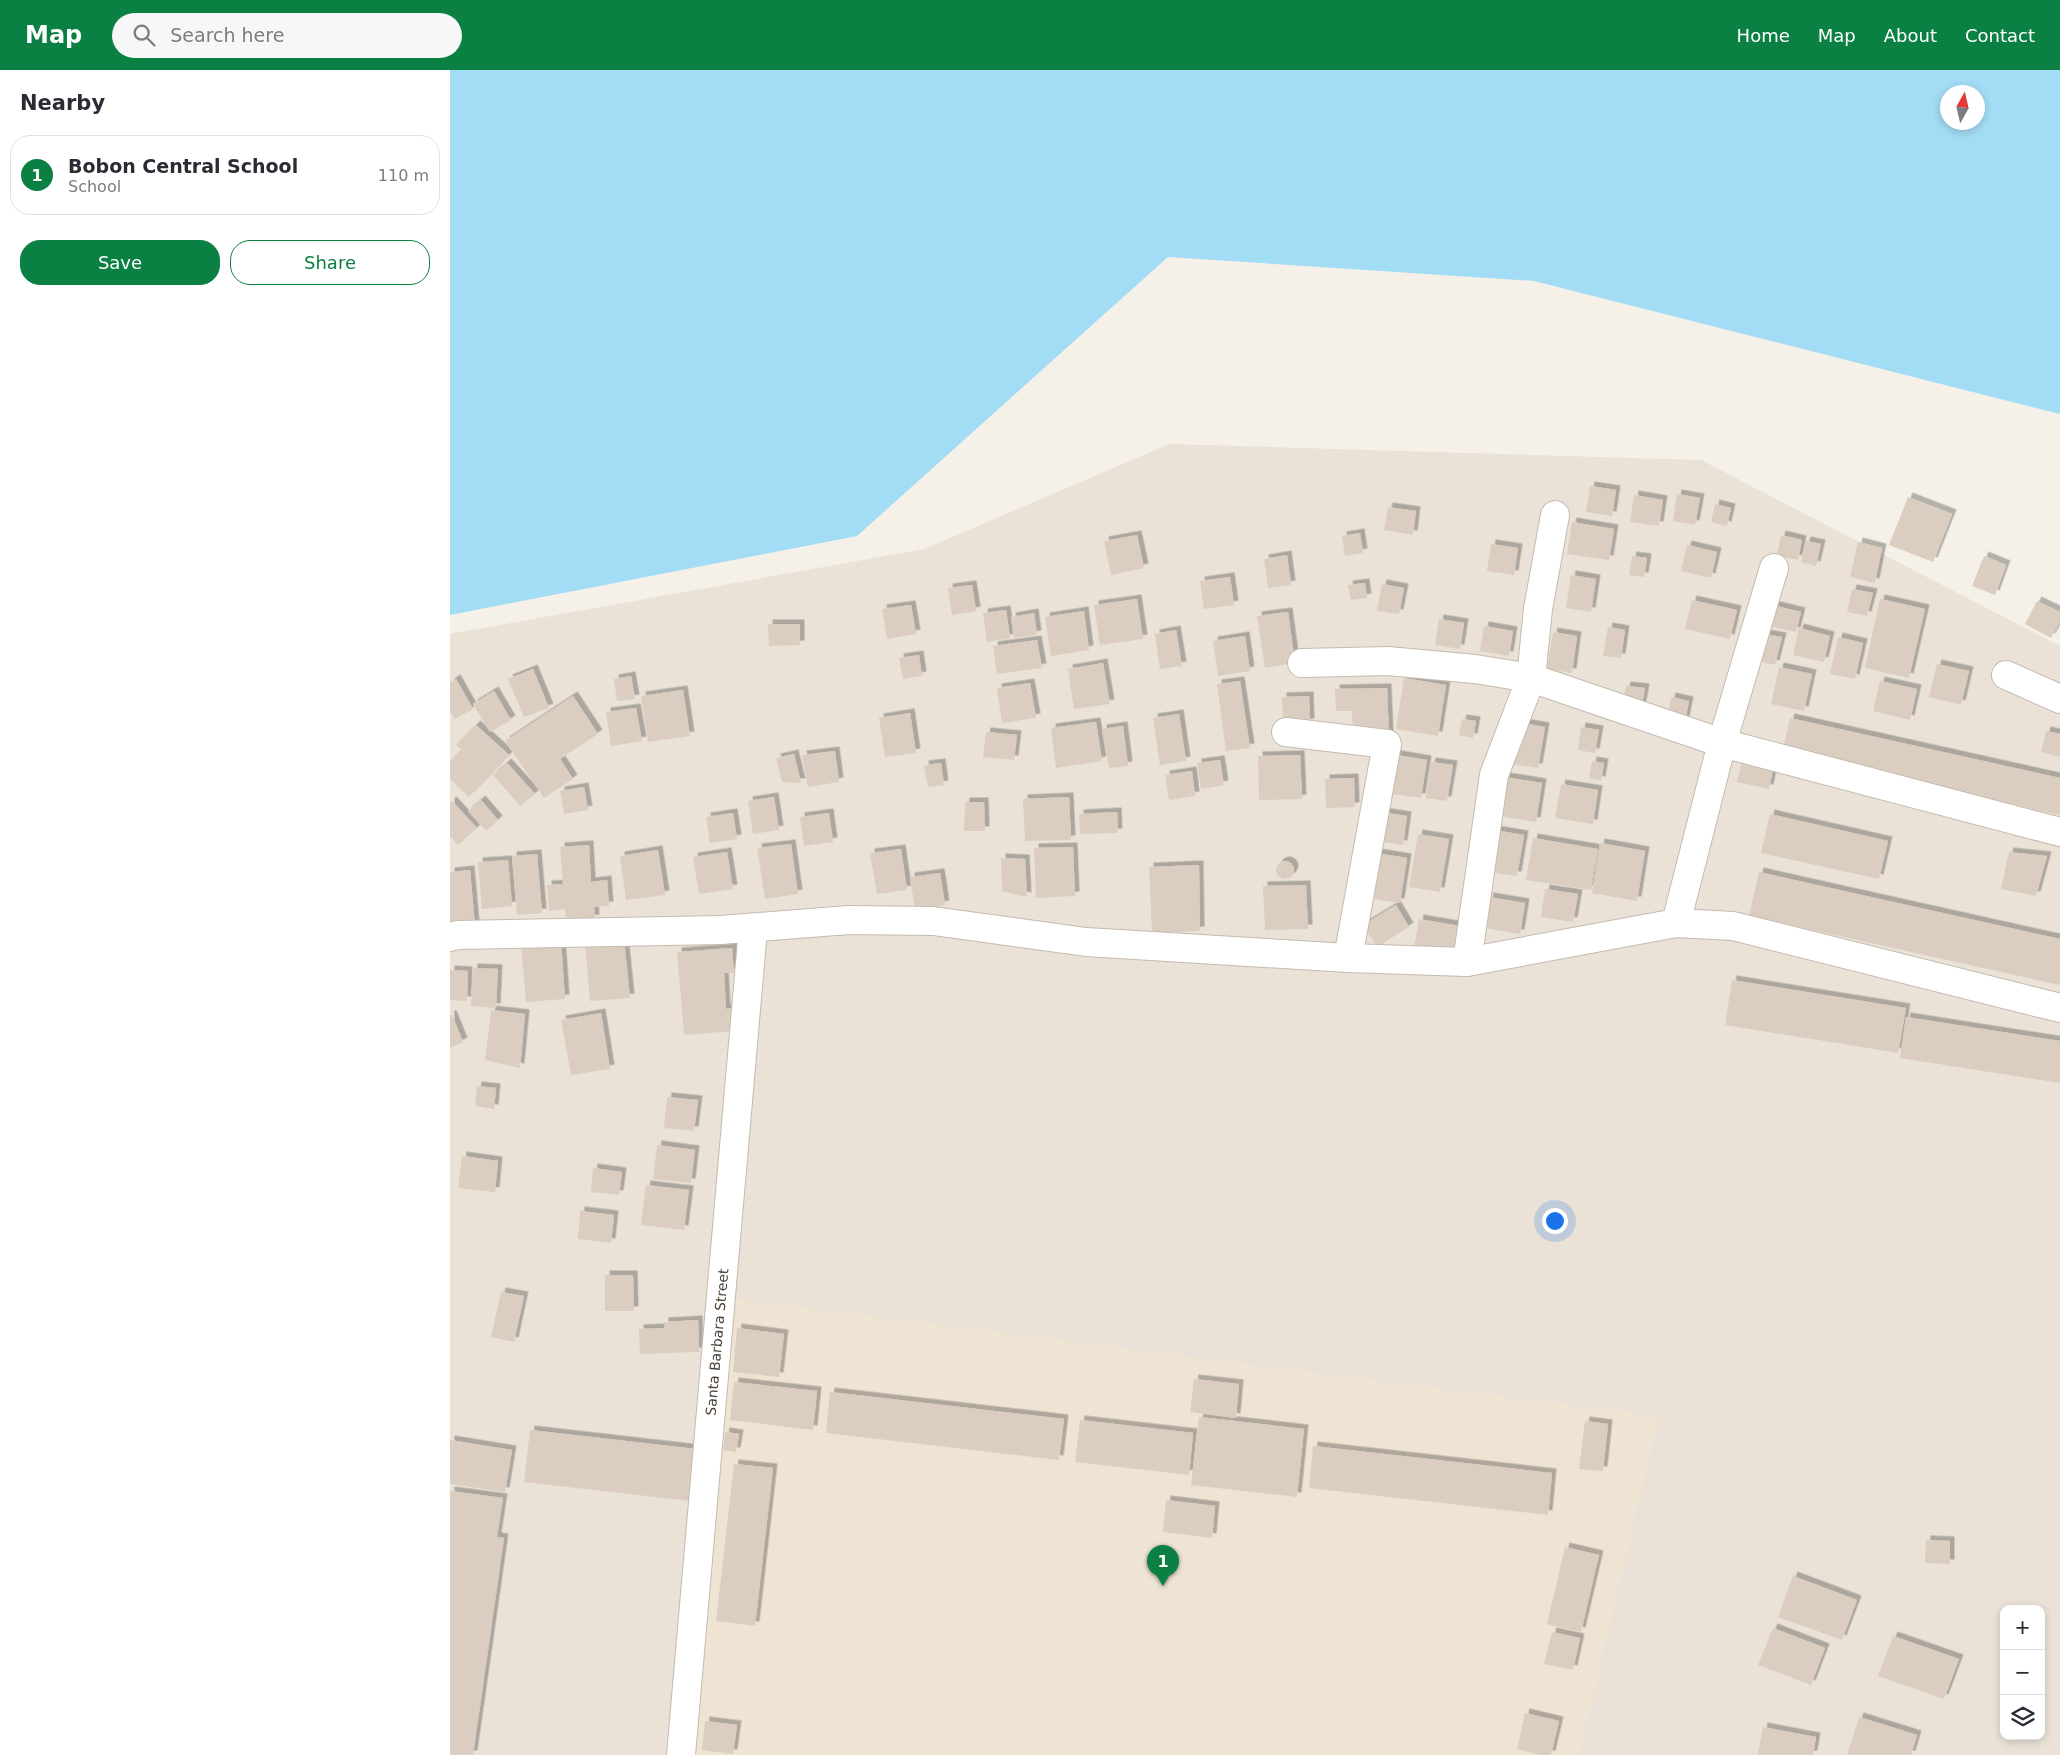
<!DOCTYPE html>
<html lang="en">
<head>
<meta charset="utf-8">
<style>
  body { margin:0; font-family:"DejaVu Sans",sans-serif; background:#f7f7f7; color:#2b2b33 }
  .controls { position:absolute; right:15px; bottom:15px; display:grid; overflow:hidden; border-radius:10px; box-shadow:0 2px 8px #0003 }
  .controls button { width:45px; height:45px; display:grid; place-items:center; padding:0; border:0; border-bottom:1px solid #e1e1e2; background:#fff; color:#2b2b33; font:25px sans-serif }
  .compass { position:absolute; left:1490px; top:15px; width:45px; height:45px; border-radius:50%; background:#fff; box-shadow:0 2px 8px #0003; rotate:8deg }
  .you { position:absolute; left:1104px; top:1150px; width:18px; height:18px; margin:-12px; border:4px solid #fff; border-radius:50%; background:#1a73e8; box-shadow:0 0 0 8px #1a73e833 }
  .badge { display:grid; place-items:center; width:32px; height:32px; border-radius:50%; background:#0b8043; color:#fff; font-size:16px; font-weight:700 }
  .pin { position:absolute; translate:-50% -41px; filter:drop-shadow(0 1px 2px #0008) }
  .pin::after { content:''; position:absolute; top:26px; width:18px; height:15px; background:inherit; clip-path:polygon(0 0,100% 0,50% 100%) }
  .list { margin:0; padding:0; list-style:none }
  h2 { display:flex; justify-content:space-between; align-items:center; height:65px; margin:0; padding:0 20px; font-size:21px }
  h2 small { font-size:16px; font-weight:400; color:#7c7c81 }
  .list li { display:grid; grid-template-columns:32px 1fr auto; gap:15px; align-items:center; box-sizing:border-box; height:80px; margin:0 10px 10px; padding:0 10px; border:1px solid #e1e1e2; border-radius:20px }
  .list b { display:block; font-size:19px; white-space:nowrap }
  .list p { margin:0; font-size:16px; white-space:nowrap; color:#7c7c81 }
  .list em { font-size:16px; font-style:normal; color:#7c7c81 }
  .actions { display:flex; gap:10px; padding:15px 20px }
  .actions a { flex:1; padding:11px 0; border:1px solid #0b8043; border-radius:20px; text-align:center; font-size:18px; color:#0b8043 }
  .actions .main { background:#0b8043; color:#fff }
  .icon { flex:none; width:28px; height:28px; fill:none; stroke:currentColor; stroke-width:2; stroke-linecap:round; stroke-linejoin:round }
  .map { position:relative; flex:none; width:1610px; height:1685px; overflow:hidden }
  header { display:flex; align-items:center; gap:30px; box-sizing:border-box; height:70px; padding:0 25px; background:#0b8043; color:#fff }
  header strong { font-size:24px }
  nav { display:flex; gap:28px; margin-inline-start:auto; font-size:18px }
  .search { width:350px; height:45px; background:#f7f7f7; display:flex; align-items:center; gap:12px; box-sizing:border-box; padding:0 18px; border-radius:28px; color:#7c7c81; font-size:19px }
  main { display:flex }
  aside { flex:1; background:#fff }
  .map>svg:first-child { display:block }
  .residential { fill:#eae2d7; fill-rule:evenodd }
  .education { fill:#efe4d3 }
  .water { fill:#a3dcf5; fill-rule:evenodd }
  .building { fill:#dbcec1; filter:url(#shadow) }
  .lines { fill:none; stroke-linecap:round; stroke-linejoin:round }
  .minor-casing { stroke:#c5baae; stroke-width:30 }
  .minor { stroke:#fff; stroke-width:28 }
  .labels { text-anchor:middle; stroke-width:5; stroke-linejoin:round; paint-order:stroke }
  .street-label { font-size:14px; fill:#4a4037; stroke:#fff }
</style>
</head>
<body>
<header>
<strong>Map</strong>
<div class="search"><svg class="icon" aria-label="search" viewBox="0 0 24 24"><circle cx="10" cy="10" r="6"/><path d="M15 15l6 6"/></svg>Search here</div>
<nav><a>Home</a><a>Map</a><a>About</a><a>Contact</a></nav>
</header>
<main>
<aside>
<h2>Nearby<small></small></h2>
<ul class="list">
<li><span class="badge">1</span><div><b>Bobon Central School</b><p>School</p></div><em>110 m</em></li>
</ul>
<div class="actions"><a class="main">Save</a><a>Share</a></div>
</aside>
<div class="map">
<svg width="1610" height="1685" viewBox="0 0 1610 1685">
  <defs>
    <filter id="shadow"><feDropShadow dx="4.5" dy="-4.5" stdDeviation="0" flood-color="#0004"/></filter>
  </defs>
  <rect width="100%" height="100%" fill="#f5f1e9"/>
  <path class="residential" d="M719 374 1251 390 1610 576V1685H0V564L474 479ZM1554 1539H1591V1666H1554Z"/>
  <path class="education" d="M285 1229 1209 1346 1129 1685H241Z"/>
  <path class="water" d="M0 0H1610V344L1084 211 718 187 407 466 0 545ZM1498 22H1528V52H1498Z"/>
  <g class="building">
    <path d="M1140 416 1166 420 1162 446 1136 442Z"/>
    <path d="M1227 424 1250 428 1245 455 1223 451Z"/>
    <path d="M1184 425 1213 430 1209 456 1180 452Z"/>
    <path d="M1458 427 1502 444 1483 492 1439 475Z"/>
    <path d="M1265 434 1281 438 1277 456 1261 452Z"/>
    <path d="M938 437 966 441 963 465 934 460Z"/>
    <path d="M1122 452 1164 459 1159 490 1117 484Z"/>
    <path d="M910 463 913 483 895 486 892 466Z"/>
    <path d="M687 465 694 498 661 505 654 471Z"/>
    <path d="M1331 465 1352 470 1348 490 1327 485Z"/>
    <path d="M1356 471 1371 474 1366 496 1351 492Z"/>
    <path d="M1408 472 1432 478 1425 513 1400 507Z"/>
    <path d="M1041 474 1068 478 1064 505 1037 501Z"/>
    <path d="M1237 475 1267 482 1261 508 1231 501Z"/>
    <path d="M837 485 841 515 818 518 814 489Z"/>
    <path d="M1182 486 1197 488 1194 507 1179 505Z"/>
    <path d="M1534 486 1556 495 1545 525 1522 516Z"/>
    <path d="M1121 505 1146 509 1141 542 1116 538Z"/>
    <path d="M780 507 784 535 754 539 750 511Z"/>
    <path d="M915 513 917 528 901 530 898 515Z"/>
    <path d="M932 514 954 518 949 544 927 541Z"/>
    <path d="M522 515 526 541 502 545 498 518Z"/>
    <path d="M1402 519 1423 523 1417 546 1397 542Z"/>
    <path d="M687 529 693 569 650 575 644 535Z"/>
    <path d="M1430 529 1475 539 1459 608 1415 598Z"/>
    <path d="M1242 530 1287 540 1280 569 1235 559Z"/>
    <path d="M1587 531 1610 542V551L1601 568 1575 554Z"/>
    <path d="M461 535 466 564 437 569 432 539Z"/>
    <path d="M1322 535 1351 542 1346 562 1318 556Z"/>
    <path d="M556 540 560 568 537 572 533 543Z"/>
    <path d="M634 541 639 580 601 586 595 547Z"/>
    <path d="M838 542 845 593 815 598 807 546Z"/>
    <path d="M584 543 587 565 564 568 561 547Z"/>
    <path d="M989 549 1014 553 1010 579 985 575Z"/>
    <path d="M318 554H350V575L319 576Z"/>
    <path d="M1034 556 1063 561 1059 586 1030 581Z"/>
    <path d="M1158 557 1175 560 1171 588 1153 586Z"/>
    <path d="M1349 558 1380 566 1374 592 1343 585Z"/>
    <path d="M726 560 732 596 710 599 705 564Z"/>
    <path d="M1103 562 1127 566 1122 603 1097 599Z"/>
    <path d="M1315 564 1332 567 1325 595 1308 591Z"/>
    <path d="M795 566 800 601 768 606 763 571Z"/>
    <path d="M1388 567 1413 573 1405 609 1380 604Z"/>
    <path d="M587 570 592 598 547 604 543 576Z"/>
    <path d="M469 585 472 606 453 609 449 588Z"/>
    <path d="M653 593 660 634 624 639 618 599Z"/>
    <path d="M1487 594 1519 601 1511 635 1479 627Z"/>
    <path d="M1329 597 1362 604 1354 641 1321 634Z"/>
    <path d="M83 599 99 638 74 647 58 609Z"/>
    <path d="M181 606 185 629 167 631 164 609Z"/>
    <path d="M954 608 996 615 988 666 946 659Z"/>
    <path d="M6 609 23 639 5 649 0 641V613Z"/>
    <path d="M790 611 800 678 776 681 767 614Z"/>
    <path d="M1430 611 1467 619 1460 650 1423 641Z"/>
    <path d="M580 613 586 648 552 653 547 618Z"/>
    <path d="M1176 616 1195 618 1191 640 1172 637Z"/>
    <path d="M937 618 939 667 903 668 902 641H886L885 619Z"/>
    <path d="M233 620 240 666 198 672 191 626Z"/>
    <path d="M44 621 61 650 40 662 23 634Z"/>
    <path d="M123 626 148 664 110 689 123 709 94 728 55 671Z"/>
    <path d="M859 626 860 653 833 654 832 627Z"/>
    <path d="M1221 627 1239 631 1235 651 1217 648Z"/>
    <path d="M186 638 192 671 161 676 156 642Z"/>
    <path d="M460 643 466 683 435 687 429 648Z"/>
    <path d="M729 644 736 691 710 695 703 648Z"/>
    <path d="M1340 648 1610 708V745L1332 683Z"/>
    <path d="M1012 649 1026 651 1023 668 1009 665Z"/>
    <path d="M646 652 652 691 606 698 601 658Z"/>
    <path d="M1066 652 1095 657 1088 698 1060 694Z"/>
    <path d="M26 655 59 685 19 727 0 709V691L12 680 6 675Z"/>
    <path d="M673 656 678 696 659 698 652 659Z"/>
    <path d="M1131 657 1149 660 1145 683 1128 680Z"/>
    <path d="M1596 661 1610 664V687L1591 682Z"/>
    <path d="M536 662 567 665 564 690 533 687Z"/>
    <path d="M385 681 389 712 358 717 352 685Z"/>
    <path d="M1294 682 1325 689 1319 719 1287 712Z"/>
    <path d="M344 684 351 713 332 712 326 688Z"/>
    <path d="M941 684 977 690 971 728 935 723Z"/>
    <path d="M850 685 852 729 809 730 808 686Z"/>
    <path d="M770 690 774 715 751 719 747 693Z"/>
    <path d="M1142 691 1154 693 1151 711 1139 708Z"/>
    <path d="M981 692 1003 695 997 731 976 728Z"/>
    <path d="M57 693 85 724 70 736 43 705Z"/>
    <path d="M491 693 494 715 478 717 474 695Z"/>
    <path d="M742 701 745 726 719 730 715 705Z"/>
    <path d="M1055 707 1092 713 1086 752 1049 746Z"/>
    <path d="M904 708 905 737 876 738 875 709Z"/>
    <path d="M1111 714 1148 720 1143 754 1105 748Z"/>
    <path d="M134 717 138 740 114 744 110 721Z"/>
    <path d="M324 727 329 760 303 764 298 731Z"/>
    <path d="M619 727 621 770 575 771 573 729Z"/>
    <path d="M31 730 48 750 36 761 18 741Z"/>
    <path d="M2 731 27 758 8 775 0 766V733Z"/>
    <path d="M515 732H534L535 761H514Z"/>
    <path d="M667 742 668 763 630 764 629 744Z"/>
    <path d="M931 742 957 746 953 775 927 771Z"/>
    <path d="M283 743 287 769 260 773 256 747Z"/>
    <path d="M379 743 383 772 354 776 350 747Z"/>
    <path d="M1320 744 1438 771 1429 809 1311 783Z"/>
    <path d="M1044 760 1074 765 1067 806 1038 802Z"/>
    <path d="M968 764 999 769 990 822 959 817Z"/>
    <path d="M1083 768 1148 779 1141 820 1076 810Z"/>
    <path d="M1150 773 1195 781 1187 831 1142 823Z"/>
    <path d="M341 774 348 824 315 829 307 778Z"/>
    <path d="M139 775 141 812 157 810 159 836 144 837 145 849 116 851 115 839 99 841 97 815 113 814 110 777Z"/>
    <path d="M623 777 625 826 586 828 584 778Z"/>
    <path d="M451 779 457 820 427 824 420 783Z"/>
    <path d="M208 780 215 825 176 830 170 786Z"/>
    <path d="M277 782 283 819 249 824 243 787Z"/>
    <path d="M920 782 957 788 950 833 912 827Z"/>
    <path d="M1559 782 1597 786 1586 826 1551 819Z"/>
    <path d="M87 784 92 843 67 845 62 786Z"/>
    <path d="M551 788 575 789 577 827 552 821Z"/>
    <path d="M58 790 62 836 32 839 28 792Z"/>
    <circle cx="835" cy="800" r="9"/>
    <path d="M749 795 750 861 702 863 699 797Z"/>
    <path d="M20 800 25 856 0 858V802Z"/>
    <path d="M1309 802 1610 869V915L1299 846Z"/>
    <path d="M490 803 495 835 465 840 460 807Z"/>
    <path d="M856 815 858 859 815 860 813 816Z"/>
    <path d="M1095 819 1128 824 1123 852 1091 847Z"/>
    <path d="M1039 827 1075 833 1070 864 1034 858Z"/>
    <path d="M946 835 959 857 927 877 913 855Z"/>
    <path d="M969 849 1010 856 1006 884 964 878Z"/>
    <path d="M174 870 180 928 140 931 135 874Z"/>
    <path d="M111 872 115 929 76 932 71 875Z"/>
    <path d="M282 878 284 903H274L276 939 283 938 285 961 234 965 227 882Z"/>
    <path d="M23 898 48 899 46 938 21 936Z"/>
    <path d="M0 900 18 901 17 931 0 930Z"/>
    <path d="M1282 910 1456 938 1448 983 1275 955Z"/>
    <path d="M41 940 75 944 70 998 35 990Z"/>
    <path d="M151 943 160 999 121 1005 111 950Z"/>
    <path d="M0 945H2L13 972 0 978Z"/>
    <path d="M1456 947 1610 971V1013L1450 988Z"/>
    <path d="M27 1016 46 1018 44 1039 25 1036Z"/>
    <path d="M217 1027 248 1030 244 1061 214 1058Z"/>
    <path d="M207 1075 245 1080 241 1113 203 1109Z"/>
    <path d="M12 1086 48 1091 45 1122 8 1118Z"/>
    <path d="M143 1098 172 1102 169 1125 141 1122Z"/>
    <path d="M196 1115 239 1120 234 1160 191 1155Z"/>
    <path d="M130 1141 164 1145 161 1173 128 1169Z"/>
    <path d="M155 1205H183L184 1241H155Z"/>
    <path d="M51 1222 74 1226 64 1272 41 1267Z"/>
    <path d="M248 1250 249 1282 190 1284 189 1259 214 1258V1252Z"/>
    <path d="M287 1258 334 1264 329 1307 283 1302Z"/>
    <path d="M744 1309 789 1314 786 1348 740 1342Z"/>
    <path d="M284 1312 367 1321 363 1360 280 1350Z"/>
    <path d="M380 1322 614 1349 609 1390 376 1363Z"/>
    <path d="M749 1347 854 1359 847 1427 741 1415Z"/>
    <path d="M630 1350 743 1363 739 1405 625 1392Z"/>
    <path d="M1135 1351 1158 1354 1153 1401 1129 1399Z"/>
    <path d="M80 1360 246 1379 240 1431 74 1412Z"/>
    <path d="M275 1362 289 1364 286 1382 273 1380Z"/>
    <path d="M0 1370 62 1380 55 1422 0 1414Z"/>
    <path d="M863 1376 1102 1403 1098 1445 859 1418Z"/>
    <path d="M284 1394 323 1398 305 1556 266 1551Z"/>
    <path d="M0 1421 53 1428 47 1467 54 1468 23 1685H0Z"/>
    <path d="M716 1430 765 1436 762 1468 713 1462Z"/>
    <path d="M1476 1470 1500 1471V1494L1475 1493Z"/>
    <path d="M1115 1477 1149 1485 1131 1562 1097 1554Z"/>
    <path d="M1343 1506 1407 1530 1392 1570 1328 1547Z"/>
    <path d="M1323 1558 1375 1578 1361 1615 1308 1595Z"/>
    <path d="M1102 1562 1130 1568 1123 1600 1094 1594Z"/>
    <path d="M1443 1566 1509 1589 1494 1629 1428 1606Z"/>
    <path d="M1075 1643 1109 1651 1101 1685H1090L1067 1679Z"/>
    <path d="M1409 1647 1467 1665 1461 1685H1397Z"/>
    <path d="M255 1651 287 1655 283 1684 252 1680Z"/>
    <path d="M1313 1657 1366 1667 1363 1685H1308Z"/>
  </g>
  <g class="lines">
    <g class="minor-casing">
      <g id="minor">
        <path d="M852 593 938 591 1025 599 1081 608 1272 673 1610 762"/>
        <path d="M1556 605 1610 629"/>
        <path d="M836 662 937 674 898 888"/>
        <path d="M1226 853 1272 673 1324 498"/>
        <path d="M0 867 8 865 270 860 399 850 483 851 636 872 898 888 1017 892 1226 853 1283 856 1610 938"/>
        <path d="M1017 892 1044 705 1081 608 1088 539 1105 445"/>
        <path d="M231 1685 303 859"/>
      </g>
    </g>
    <use href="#minor" class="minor"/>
  </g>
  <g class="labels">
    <g class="street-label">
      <text transform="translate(267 1272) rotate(-85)" y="5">Santa Barbara Street</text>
    </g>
  </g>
</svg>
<div class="controls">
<button>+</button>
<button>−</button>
<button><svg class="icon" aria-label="layers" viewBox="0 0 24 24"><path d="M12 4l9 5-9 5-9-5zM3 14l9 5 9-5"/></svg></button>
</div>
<svg class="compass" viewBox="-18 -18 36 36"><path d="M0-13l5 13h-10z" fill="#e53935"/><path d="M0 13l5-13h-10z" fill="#7c7c81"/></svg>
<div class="you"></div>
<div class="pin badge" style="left:713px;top:1516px">1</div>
</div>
</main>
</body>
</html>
